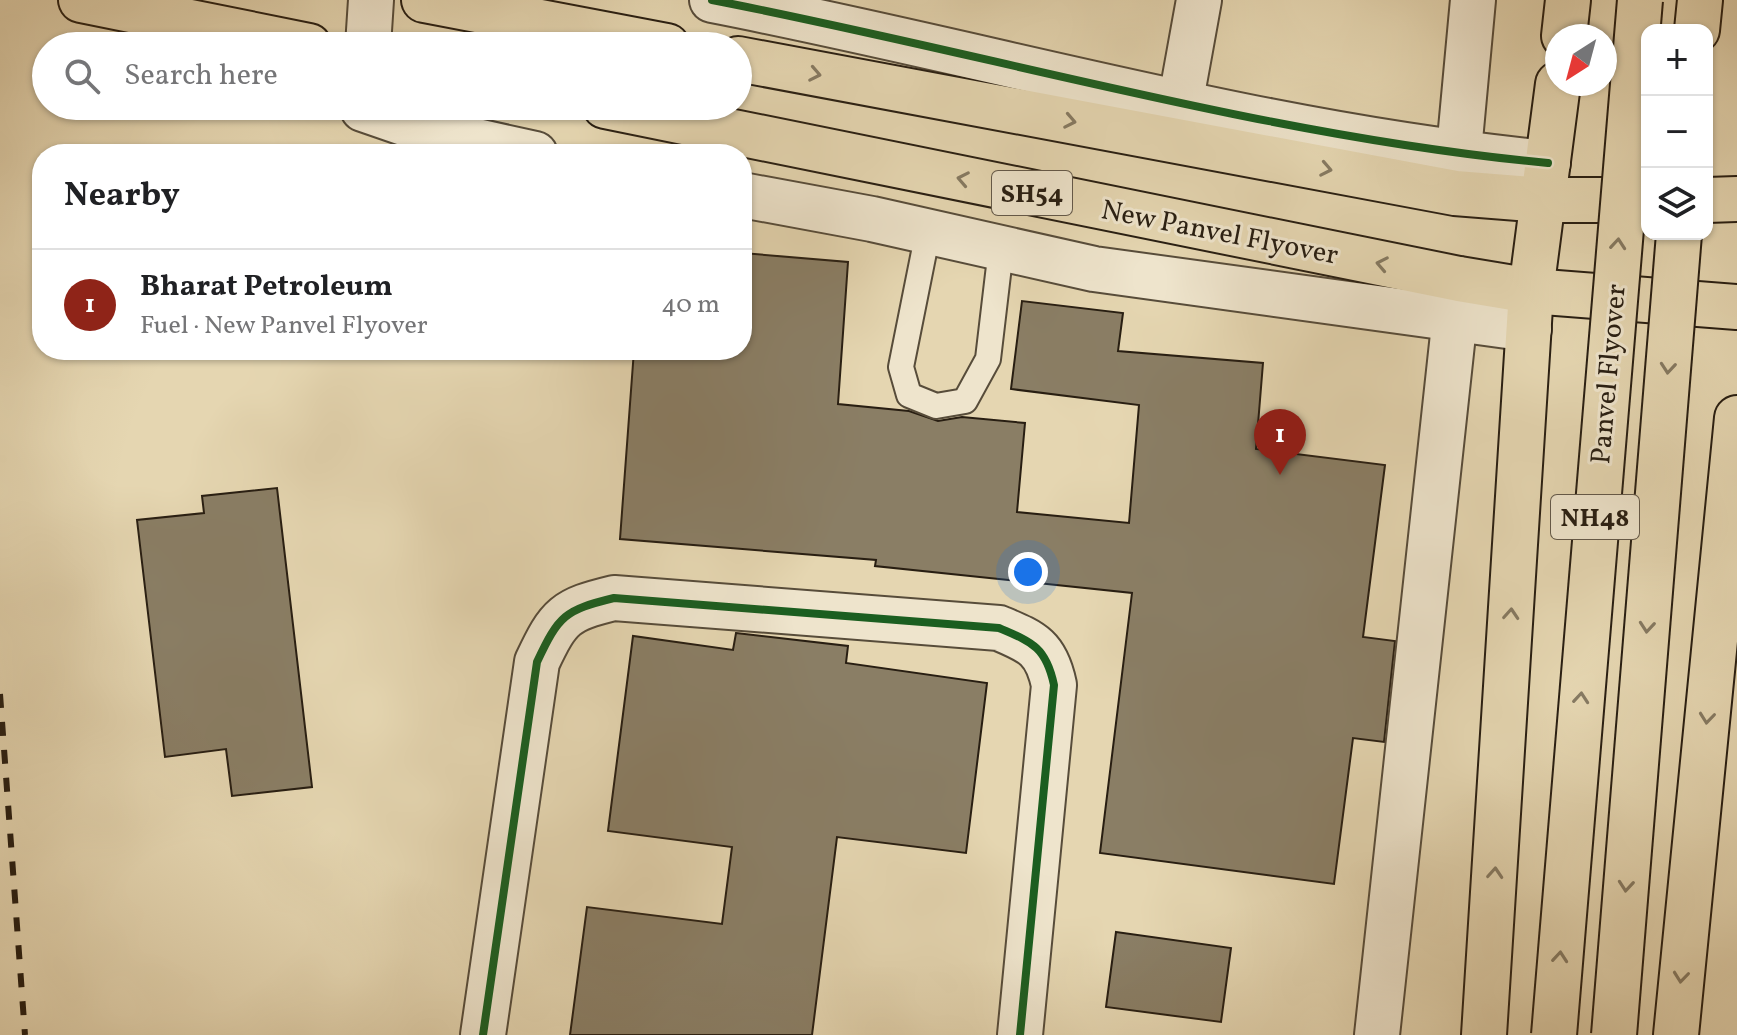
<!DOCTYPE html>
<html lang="en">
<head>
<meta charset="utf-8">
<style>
  body { margin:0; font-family:Vollkorn,serif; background:#f2f2f2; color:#202124 }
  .controls { position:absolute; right:24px; top:24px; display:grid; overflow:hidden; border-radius:16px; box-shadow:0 2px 6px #0004 }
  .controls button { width:72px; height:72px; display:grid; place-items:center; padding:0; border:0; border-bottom:2px solid #e0e0e0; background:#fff; color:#202124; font:40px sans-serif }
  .compass { position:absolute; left:1545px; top:24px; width:72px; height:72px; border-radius:50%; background:#fff; box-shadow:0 2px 6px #0004; rotate:216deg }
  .you { position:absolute; left:1028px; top:572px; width:28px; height:28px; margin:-20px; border:6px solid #fff; border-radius:50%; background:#1a73e8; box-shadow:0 0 0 12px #1a73e833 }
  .badge { display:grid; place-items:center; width:52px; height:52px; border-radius:50%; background:#8f2418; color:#fff; font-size:26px; font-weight:700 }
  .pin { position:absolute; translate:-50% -66px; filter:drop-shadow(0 2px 4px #0008) }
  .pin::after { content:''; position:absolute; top:42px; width:28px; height:24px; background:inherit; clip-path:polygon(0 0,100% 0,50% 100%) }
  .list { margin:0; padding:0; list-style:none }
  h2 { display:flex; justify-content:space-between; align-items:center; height:104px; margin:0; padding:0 32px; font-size:34px }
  h2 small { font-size:26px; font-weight:400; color:#757577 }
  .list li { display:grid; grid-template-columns:52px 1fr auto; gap:24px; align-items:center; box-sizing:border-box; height:112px; padding:0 32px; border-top:2px solid #e0e0e0 }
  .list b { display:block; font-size:30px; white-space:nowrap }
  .list p { margin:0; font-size:26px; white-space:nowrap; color:#757577 }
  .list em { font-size:26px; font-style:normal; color:#757577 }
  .icon { flex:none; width:44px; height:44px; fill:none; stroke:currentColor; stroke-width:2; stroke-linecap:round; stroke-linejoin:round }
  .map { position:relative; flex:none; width:1737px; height:1035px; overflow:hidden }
  .search { position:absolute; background:#fff; box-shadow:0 2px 6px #0004; left:32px; top:32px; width:720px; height:88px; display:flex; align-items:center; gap:20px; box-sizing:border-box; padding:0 28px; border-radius:44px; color:#757577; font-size:30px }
  .panel { position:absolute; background:#fff; box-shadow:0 2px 6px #0004; left:32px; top:144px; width:720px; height:216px; border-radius:32px }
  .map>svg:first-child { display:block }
  .building { fill:#8a7e65; stroke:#281e12; stroke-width:2 }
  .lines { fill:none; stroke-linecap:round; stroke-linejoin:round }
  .service-casing { stroke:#574c3a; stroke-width:28 }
  .minor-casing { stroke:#574c3a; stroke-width:48 }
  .tertiary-casing { stroke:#574c3a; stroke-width:48 }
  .primary-casing { stroke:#281e12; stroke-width:48 }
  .trunk-casing { stroke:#281e12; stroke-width:48 }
  .service { stroke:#eee4cc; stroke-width:24 }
  .minor { stroke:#eee4cc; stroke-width:44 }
  .tertiary { stroke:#eee4cc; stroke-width:44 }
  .primary { stroke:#e5d6b1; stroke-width:44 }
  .trunk { stroke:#e5d6b1; stroke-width:44 }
  .rail { stroke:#281e12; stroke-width:6; stroke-dasharray:14 14; stroke-linecap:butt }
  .trunk-bridge-casing { stroke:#281e12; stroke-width:48; stroke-linecap:butt }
  .trunk-bridge { stroke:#e5d6b1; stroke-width:44 }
  .cycleway-casing { stroke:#eee4cc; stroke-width:13 }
  .cycleway { stroke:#1b5e20; stroke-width:8 }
  .oneway { stroke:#867a62 }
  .labels { text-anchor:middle; stroke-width:6; stroke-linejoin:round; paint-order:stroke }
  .shield { fill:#eee4cc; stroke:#63594a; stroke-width:2 }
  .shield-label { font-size:26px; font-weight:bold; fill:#281e12 }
  .street-label { font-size:28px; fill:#281e12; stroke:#eee4cc }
</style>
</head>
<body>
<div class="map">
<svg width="1737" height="1035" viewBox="0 0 1737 1035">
  <rect width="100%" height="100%" fill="#e5d6b1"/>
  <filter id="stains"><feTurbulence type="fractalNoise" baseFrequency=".0025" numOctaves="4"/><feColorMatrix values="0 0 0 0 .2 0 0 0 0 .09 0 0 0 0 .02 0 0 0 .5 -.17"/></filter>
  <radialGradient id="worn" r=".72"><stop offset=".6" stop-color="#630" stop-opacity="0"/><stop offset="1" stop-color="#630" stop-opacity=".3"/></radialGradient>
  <g class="building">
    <path d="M742 253 848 262 838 404 909 411 938 421 962 417 1025 423 1017 512 1129 523 1139 405 1011 389 1022 301 1123 313 1118 351 1263 363 1256 449 1385 465 1363 637 1395 641 1384 742 1353 738 1334 884 1100 853 1132 593 875 566 876 560 620 539 634 350H742Z"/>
    <path d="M277 488 312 787 232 796 226 749 165 757 137 520 204 513 202 496Z"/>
    <path d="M736 633 848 646 846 663 987 683 966 853 837 837 812 1035H570L587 907 722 924 732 847 608 831 633 636 733 650Z"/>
    <path d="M1116 932 1231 948 1221 1022 1106 1007Z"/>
  </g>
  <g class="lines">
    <g class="service-casing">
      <path id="service" d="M928 232 901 367 909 395 936 406 965 401 988 359 1001 249"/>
    </g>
    <g class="minor-casing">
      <g id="minor">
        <path d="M712 0C991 54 1264 136 1548 163"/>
        <path d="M368 46 371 0"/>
        <path d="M1180 105 1199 0"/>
        <path d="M363 106V109L418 128 535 154"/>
        <path d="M1456 183 1473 0"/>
        <path d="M742 195 872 219 1094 269 1529 329"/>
        <path d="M483 1035 537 662C559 615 565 610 614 598L999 628C1032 642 1046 647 1054 685L1020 1035"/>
      </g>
    </g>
    <g class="tertiary-casing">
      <path id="tertiary" d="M1377 1035 1459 279"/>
    </g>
    <g class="primary-casing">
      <g id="primary">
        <path d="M81 0 309 46"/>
        <path d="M424 0 667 46"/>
        <path d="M738 59 1455 193 1543 200H1647"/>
        <path d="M605 106 1459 279 1531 291 1737 307"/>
        <path d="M1707 200 1737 199"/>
      </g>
    </g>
    <g class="trunk-casing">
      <g id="trunk">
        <path d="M1697 30 1700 0"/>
        <path d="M1564 36 1568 0"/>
        <path d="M1484 1035 1531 291 1558 84"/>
        <path d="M1676 1035 1737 418"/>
      </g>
    </g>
    <use href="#service" class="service"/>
    <use href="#minor" class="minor"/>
    <use href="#tertiary" class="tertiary"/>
    <use href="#primary" class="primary"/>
    <use href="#trunk" class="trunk"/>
    <path class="rail" d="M0 694 25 1035"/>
    <g class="trunk-bridge-casing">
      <g id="trunk-bridge">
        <path d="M1554 1035 1640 0"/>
        <path d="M1614 1035 1679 234"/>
      </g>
    </g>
    <use href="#trunk-bridge" class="trunk-bridge"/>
    <g class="cycleway-casing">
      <g id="cycleway">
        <path d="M712 0C991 54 1264 136 1548 163"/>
        <path d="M483 1035 537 662C559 615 565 610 614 598L999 628C1032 642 1046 647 1054 685L1020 1035"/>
      </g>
    </g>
    <use href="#cycleway" class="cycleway"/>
  </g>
  <defs><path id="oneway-chevron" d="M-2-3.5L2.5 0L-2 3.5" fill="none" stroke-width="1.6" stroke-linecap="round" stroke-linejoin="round" transform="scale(2)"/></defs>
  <g class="oneway">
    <use href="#oneway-chevron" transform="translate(815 74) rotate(11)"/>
    <use href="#oneway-chevron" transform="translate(1070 121) rotate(11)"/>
    <use href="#oneway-chevron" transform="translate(1326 169) rotate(11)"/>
    <use href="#oneway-chevron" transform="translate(963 179) rotate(-169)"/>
    <use href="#oneway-chevron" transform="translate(1618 244) rotate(-85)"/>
    <use href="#oneway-chevron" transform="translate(1382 264) rotate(-169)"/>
    <use href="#oneway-chevron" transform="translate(1668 368) rotate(95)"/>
    <use href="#oneway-chevron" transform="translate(1511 614) rotate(-86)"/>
    <use href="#oneway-chevron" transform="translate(1647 627) rotate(95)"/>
    <use href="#oneway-chevron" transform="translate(1581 698) rotate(-85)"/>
    <use href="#oneway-chevron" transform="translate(1707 718) rotate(96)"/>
    <use href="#oneway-chevron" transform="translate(1495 873) rotate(-86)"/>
    <use href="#oneway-chevron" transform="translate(1626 886) rotate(95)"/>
    <use href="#oneway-chevron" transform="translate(1560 957) rotate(-85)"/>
    <use href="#oneway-chevron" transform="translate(1681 977) rotate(96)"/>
  </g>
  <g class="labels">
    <g class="shield">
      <rect x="992" y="171" width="80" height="44" rx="6"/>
      <rect x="1551" y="495" width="88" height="44" rx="6"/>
    </g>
    <g class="shield-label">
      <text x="1032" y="202">SH54</text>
      <text x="1595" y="526">NH48</text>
    </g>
    <g class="street-label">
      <text transform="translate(1220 231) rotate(11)" y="10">New Panvel Flyover</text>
      <text transform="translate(1607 374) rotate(-85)" y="10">Panvel Flyover</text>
    </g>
  </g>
  <rect width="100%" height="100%" filter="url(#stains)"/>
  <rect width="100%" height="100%" fill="url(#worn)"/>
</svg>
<div class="controls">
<button>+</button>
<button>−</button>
<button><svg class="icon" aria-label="layers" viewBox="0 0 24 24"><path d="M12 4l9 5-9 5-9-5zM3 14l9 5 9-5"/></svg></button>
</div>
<svg class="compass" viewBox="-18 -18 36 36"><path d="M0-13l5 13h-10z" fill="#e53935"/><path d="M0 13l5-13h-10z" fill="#757577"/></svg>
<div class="you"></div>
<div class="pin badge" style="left:1280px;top:475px">1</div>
<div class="search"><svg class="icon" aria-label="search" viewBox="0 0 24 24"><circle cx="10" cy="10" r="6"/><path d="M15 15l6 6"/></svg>Search here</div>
<section class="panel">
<h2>Nearby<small></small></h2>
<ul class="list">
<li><span class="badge">1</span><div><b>Bharat Petroleum</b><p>Fuel · New Panvel Flyover</p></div><em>40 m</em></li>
</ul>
</section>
</div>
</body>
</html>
